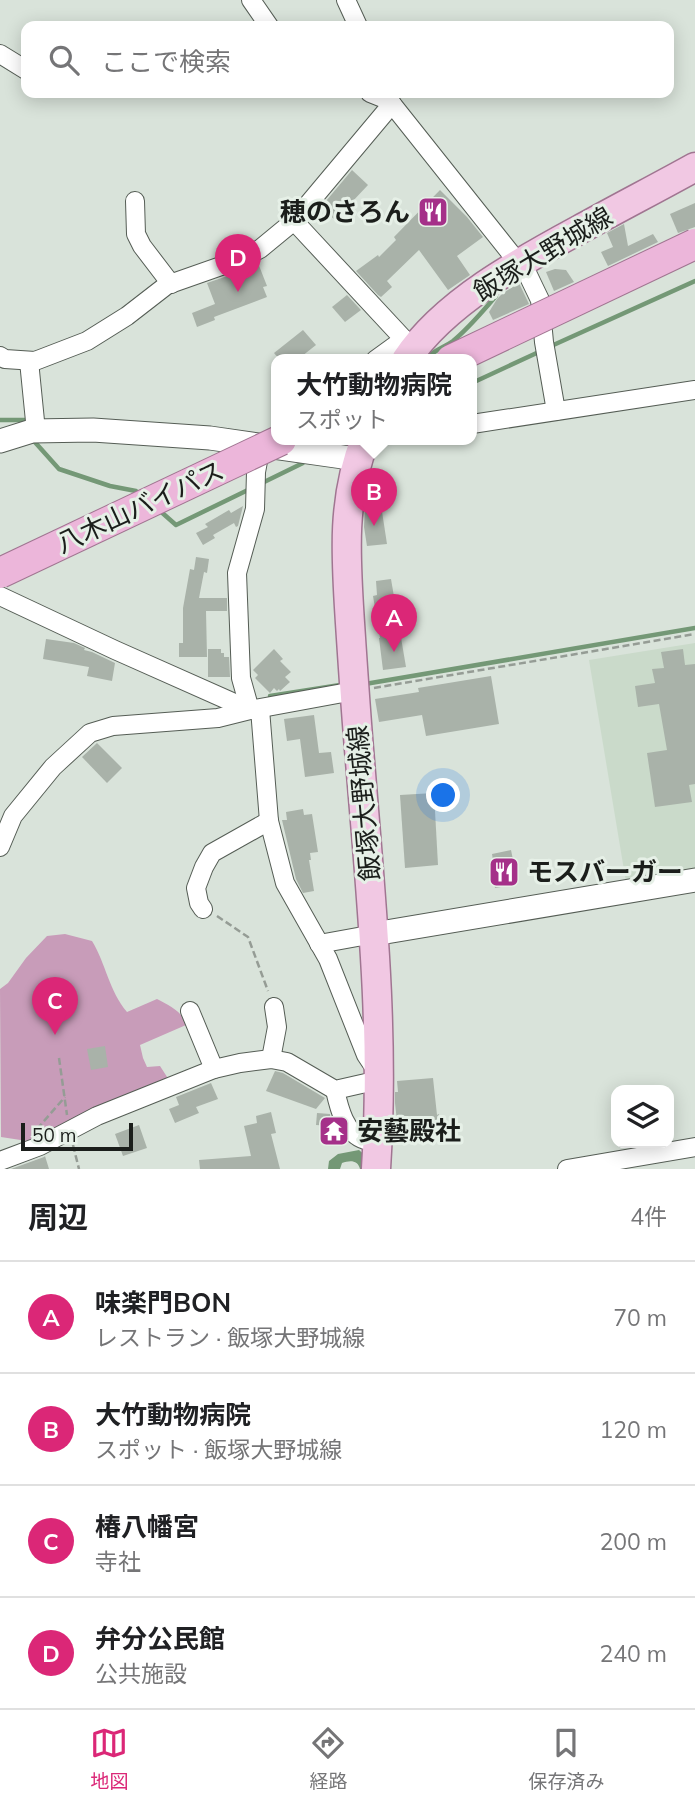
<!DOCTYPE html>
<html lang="ja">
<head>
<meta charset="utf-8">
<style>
  body { margin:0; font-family:Mulish,"Noto Sans JP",sans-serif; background:#f2f2f2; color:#202124 }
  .controls { position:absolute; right:21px; bottom:21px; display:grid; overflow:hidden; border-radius:14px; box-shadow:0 4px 18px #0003 }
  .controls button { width:63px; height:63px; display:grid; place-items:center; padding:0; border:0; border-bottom:2px solid #e0e0e0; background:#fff; color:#202124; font:35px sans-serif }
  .scale { position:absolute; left:21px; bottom:18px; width:112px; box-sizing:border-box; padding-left:7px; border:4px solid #1b1e1b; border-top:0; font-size:19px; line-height:24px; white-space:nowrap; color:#1b1e1b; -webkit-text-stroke:5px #e6f0e7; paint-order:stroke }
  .you { position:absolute; left:444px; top:796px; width:24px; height:24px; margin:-18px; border:5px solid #fff; border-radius:50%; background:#1a73e8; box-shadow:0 0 0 10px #1a73e833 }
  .badge { display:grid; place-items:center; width:46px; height:46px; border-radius:50%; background:#db2777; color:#fff; font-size:23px; font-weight:700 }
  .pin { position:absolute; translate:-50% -58px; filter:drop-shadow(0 2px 4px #0008) }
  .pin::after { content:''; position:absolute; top:37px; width:24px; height:21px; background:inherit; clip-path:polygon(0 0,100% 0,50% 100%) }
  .popup { position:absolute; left:271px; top:354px; width:206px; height:91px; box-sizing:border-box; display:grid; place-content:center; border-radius:14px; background:#fff; filter:drop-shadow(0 2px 5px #0005); font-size:23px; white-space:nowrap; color:#757577 }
  .popup b { font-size:26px; color:#202124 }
  .popup::after { content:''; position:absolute; left:50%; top:100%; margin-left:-14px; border:14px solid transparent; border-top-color:#fff }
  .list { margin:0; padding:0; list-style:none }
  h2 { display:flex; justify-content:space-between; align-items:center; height:91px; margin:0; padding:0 28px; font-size:30px }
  h2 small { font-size:23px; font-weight:400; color:#757577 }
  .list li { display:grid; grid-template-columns:46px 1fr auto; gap:21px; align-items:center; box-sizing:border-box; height:112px; padding:0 28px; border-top:2px solid #e0e0e0 }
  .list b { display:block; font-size:26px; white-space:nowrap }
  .list p { margin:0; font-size:23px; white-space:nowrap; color:#757577 }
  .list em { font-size:23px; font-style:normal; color:#757577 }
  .icon { flex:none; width:38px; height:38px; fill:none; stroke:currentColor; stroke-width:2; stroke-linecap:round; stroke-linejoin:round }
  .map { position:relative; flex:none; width:695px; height:1169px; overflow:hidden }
  .search { position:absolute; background:#fff; box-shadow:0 4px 18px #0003; left:21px; right:21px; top:21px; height:77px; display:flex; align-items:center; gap:18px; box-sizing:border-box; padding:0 24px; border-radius:14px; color:#757577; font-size:26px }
  .sheet { height:539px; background:#fff }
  nav { display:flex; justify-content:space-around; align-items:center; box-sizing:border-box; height:98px; border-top:2px solid #e0e0e0; background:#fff; font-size:19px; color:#757577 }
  nav a { display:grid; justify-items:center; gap:4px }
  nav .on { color:#db2777 }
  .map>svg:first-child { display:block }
  .built { fill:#cadaca }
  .forest { fill:#c89cb9 }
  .water { fill:#749876 }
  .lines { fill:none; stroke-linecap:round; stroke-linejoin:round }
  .stream { stroke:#749876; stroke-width:4.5 }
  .building { fill:#a9b2a9 }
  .minor-casing { stroke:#555d55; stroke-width:20 }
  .tertiary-casing { stroke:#555d55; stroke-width:25 }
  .primary-casing { stroke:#a07591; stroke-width:31 }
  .path { stroke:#959c95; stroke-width:2.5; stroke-dasharray:7 3.5; stroke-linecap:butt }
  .minor { stroke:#fff; stroke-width:18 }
  .tertiary { stroke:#fff; stroke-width:23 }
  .primary { stroke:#f1c8e3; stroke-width:28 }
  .trunk-bridge-casing { stroke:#a07591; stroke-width:32; stroke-linecap:butt }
  .trunk-bridge { stroke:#ecb6da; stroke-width:30 }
  .labels { text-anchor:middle; stroke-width:6; stroke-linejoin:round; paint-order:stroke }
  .poi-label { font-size:26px; font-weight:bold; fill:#1b1e1b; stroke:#e6f0e7; text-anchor:start }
  .street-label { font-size:26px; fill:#1b1e1b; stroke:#e6f0e7 }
</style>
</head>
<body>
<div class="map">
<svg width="695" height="1169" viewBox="0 0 695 1169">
  <rect width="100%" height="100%" fill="#d9e3da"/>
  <path class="built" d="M695 643V870L626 882 589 660Z"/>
  <path class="forest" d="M65 934 92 941C106 964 109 991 127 1012L157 999C168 1005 184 1012 186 1025L140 1045 143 1058 147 1067 160 1066 169 1080 40 1143 1 1137 0 989 8 983 26 958 47 936Z"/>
  <path class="water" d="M359 1150 368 1158 367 1169H360C358 1160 350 1160 342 1163L340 1169H328L329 1161 338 1154Z"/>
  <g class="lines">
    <g class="stream">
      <path d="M549 347 695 281"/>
      <path d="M425 360C433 350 443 348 453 341 469 328 482 312 496 296"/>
      <path d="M472 383 541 351"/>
      <path d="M0 420H25"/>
      <path d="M33 440 59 469 110 486 136 491 141 496"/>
      <path d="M260 484 303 463"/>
      <path d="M159 510 176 525 252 488"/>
      <path d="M365 684 695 628"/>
      <path d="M270 696 340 685"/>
    </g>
  </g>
  <g class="building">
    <path d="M352 170 368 185 335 220 321 207Z"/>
    <path d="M440 190 467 217 483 237 457 256 470 275 448 290 419 250 387 281 392 287 381 297 378 295 356 271 378 255 379 257 396 240 394 237Z"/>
    <path d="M695 203V227L678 233 670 214Z"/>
    <path d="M624 224 628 246 653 234 658 242 608 266 601 252 613 247 607 233Z"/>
    <path d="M258 263 267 286 263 287 267 297 214 317 215 320 197 327 192 313 215 304 207 283 245 270Z"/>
    <path d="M555 269 566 270 574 282 554 291 546 272Z"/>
    <path d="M519 283 529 304 493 320 489 312 497 299 503 293Z"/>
    <path d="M347 295 361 310 345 322 332 307Z"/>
    <path d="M303 330 316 345 297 360H280L274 353Z"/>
    <path d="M381 505 387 544 367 546 364 527 365 507Z"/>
    <path d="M243 506 238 526 236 527 234 523 213 535 215 538 203 545 196 533 208 527 205 524 229 510 231 513Z"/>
    <path d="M196 557 209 559 207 573 204 572 199 598H227V611H206L207 657H179V643H183V608L190 569 194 570Z"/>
    <path d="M391 579 406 667 383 670 379 638H380L373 596 377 595 376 581Z"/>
    <path d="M46 639 74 643 85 648 84 650 92 652 115 663 112 681 87 676 89 667 43 659Z"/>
    <path d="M208 649H221V653H224V657H229L230 677H208Z"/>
    <path d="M274 649 283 659 280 661 291 672 285 677 290 682 280 691 279 689 277 691 274 688 270 693 255 678 258 675 253 670Z"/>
    <path d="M683 649 685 665 695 664V784L689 785 692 802 655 807 647 753 667 750 659 704 638 707 635 686 655 683 652 669 664 668 661 652Z"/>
    <path d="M491 676 499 724 426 736 422 715 379 722 375 699 419 692 418 688Z"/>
    <path d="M314 715 319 753 331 752 334 773 305 777 300 739 287 741 284 719Z"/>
    <path d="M97 743 122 768 107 783 82 757Z"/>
    <path d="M434 793 438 865 405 868 400 795Z"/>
    <path d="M303 809 304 815 312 814 318 852 310 853 311 860H309L314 891 303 893 296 879 282 820H287L286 812Z"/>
    <path d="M511 850 518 884 495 888 490 861 493 860 492 854Z"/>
    <path d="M105 1046 108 1067 91 1070 87 1049Z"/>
    <path d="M275 1071 283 1073 325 1098 316 1109 266 1091Z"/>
    <path d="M433 1078 437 1115 439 1114 441 1137 410 1139V1134H403V1130L398 1131 395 1103V1092H398L397 1081Z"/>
    <path d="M211 1083 218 1099 196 1107 199 1113 175 1123 169 1109 179 1105 176 1097Z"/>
    <path d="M271 1112 276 1133 271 1134 280 1169H200L199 1160 251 1156 244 1126 257 1123 256 1116Z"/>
    <path d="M317 1113 330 1114V1126L316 1125Z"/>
    <path d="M139 1125 147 1148 123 1156 115 1134Z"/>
    <path d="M45 1156 49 1169H11L44 1157Z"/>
  </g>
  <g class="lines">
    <g class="minor-casing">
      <g id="minor">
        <path d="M251 0 269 26"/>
        <path d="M346 0 358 26"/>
        <path d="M0 54 26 70"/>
        <path d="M370 93 390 101"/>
        <path d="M386 93 392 104 528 275 540 300 544 342 556 411"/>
        <path d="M135 201 136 234 142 246 171 284"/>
        <path d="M294 221 413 349"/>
        <path d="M0 356 5 359 35 361 87 341 127 316 167 285 241 259 260 249 294 221 392 104"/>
        <path d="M375 360 404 339"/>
        <path d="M29 361 36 431"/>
        <path d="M472 424 695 390"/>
        <path d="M0 596 115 650 250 710"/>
        <path d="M260 709 269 821 285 883 328 959 366 1055 376 1070"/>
        <path d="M250 710 241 678 237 573 255 509 256 472 261 445"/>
        <path d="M0 847 13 816 53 767 90 733 113 726 218 718 250 710 354 691"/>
        <path d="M203 909 199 903 196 888 204 867 212 853 269 821"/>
        <path d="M319 944 374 934"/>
        <path d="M190 1011 214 1069"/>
        <path d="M271 1059 277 1027 274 1007"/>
        <path d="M335 1090C339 1108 345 1134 365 1140 369 1142 373 1141 378 1141"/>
        <path d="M0 1161 40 1146 97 1116 214 1069 240 1063 271 1059 287 1062 335 1090 379 1080"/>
        <path d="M567 1169 695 1147"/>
      </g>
    </g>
    <g class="tertiary-casing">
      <g id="tertiary">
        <path d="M0 441 32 431 93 430 210 438 357 459"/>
        <path d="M374 934 695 880"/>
      </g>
    </g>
    <g class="primary-casing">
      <g id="primary">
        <path d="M406 360C445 301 525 259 586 226 622 206 659 187 695 167"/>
        <path d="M365 440C341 500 346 560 350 623 353 669 356 715 360 761 371 898 385 1032 376 1169"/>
      </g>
    </g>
    <g class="path">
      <path d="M374 688 695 634"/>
      <path d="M217 916 248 937 268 991"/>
      <path d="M59 1058 67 1115"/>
      <path d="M37 1129 65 1097"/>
      <path d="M73 1145 79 1169"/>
    </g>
    <use href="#minor" class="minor"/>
    <use href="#tertiary" class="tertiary"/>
    <use href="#primary" class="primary"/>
    <g class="trunk-bridge-casing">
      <g id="trunk-bridge">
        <path d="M451 360 695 244"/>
        <path d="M0 573 281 440"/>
      </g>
    </g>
    <use href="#trunk-bridge" class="trunk-bridge"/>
  </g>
  <defs>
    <g id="restaurant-square" transform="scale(1.575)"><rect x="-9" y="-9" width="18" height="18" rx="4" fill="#a53089" stroke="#e6f0e7"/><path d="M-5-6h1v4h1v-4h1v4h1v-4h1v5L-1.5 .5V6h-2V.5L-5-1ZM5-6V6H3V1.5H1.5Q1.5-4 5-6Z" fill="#fff"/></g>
    <g id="temple-square" transform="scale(1.575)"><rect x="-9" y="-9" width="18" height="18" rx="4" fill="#a53089" stroke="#e6f0e7"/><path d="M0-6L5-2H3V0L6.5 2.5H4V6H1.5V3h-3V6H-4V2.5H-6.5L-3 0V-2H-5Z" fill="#fff"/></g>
  </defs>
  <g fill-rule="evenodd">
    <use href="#restaurant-square" x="433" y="212"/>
    <use href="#restaurant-square" x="504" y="872"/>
    <use href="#temple-square" x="334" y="1131"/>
  </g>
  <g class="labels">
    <g class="poi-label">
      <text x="410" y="221" text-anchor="end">穂のさろん</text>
      <text x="527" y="881">モスバーガー</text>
      <text x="357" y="1140">安藝殿社</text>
    </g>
    <g class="street-label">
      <text transform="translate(543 254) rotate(-31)" y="9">飯塚大野城線</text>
      <text transform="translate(140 507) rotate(-25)" y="9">八木山バイパス</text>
      <text transform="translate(364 803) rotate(-95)" y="9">飯塚大野城線</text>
    </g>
  </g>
</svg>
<div class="controls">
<button><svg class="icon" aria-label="layers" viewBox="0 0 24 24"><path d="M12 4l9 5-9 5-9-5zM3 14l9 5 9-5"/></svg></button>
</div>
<div class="scale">50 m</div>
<div class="you"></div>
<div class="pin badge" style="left:394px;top:652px">A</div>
<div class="pin badge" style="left:374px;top:526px">B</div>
<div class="popup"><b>大竹動物病院</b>スポット</div>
<div class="pin badge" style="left:55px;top:1035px">C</div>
<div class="pin badge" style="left:238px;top:292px">D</div>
<div class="search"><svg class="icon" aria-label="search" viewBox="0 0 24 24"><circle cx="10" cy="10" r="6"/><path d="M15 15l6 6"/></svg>ここで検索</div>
</div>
<section class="sheet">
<h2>周辺<small>4件</small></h2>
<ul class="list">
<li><span class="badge">A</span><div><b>味楽門BON</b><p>レストラン · 飯塚大野城線</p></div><em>70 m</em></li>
<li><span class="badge">B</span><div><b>大竹動物病院</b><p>スポット · 飯塚大野城線</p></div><em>120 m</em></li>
<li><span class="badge">C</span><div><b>椿八幡宮</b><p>寺社</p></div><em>200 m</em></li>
<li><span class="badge">D</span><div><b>弁分公民館</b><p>公共施設</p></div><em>240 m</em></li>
</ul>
</section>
<nav>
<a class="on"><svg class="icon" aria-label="map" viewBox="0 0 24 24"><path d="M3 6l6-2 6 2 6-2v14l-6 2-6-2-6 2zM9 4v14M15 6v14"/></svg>地図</a>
<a><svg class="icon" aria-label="directions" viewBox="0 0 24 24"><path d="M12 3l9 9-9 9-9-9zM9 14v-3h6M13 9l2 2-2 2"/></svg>経路</a>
<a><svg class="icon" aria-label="saved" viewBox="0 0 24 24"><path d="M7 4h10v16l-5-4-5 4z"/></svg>保存済み</a>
</nav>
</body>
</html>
